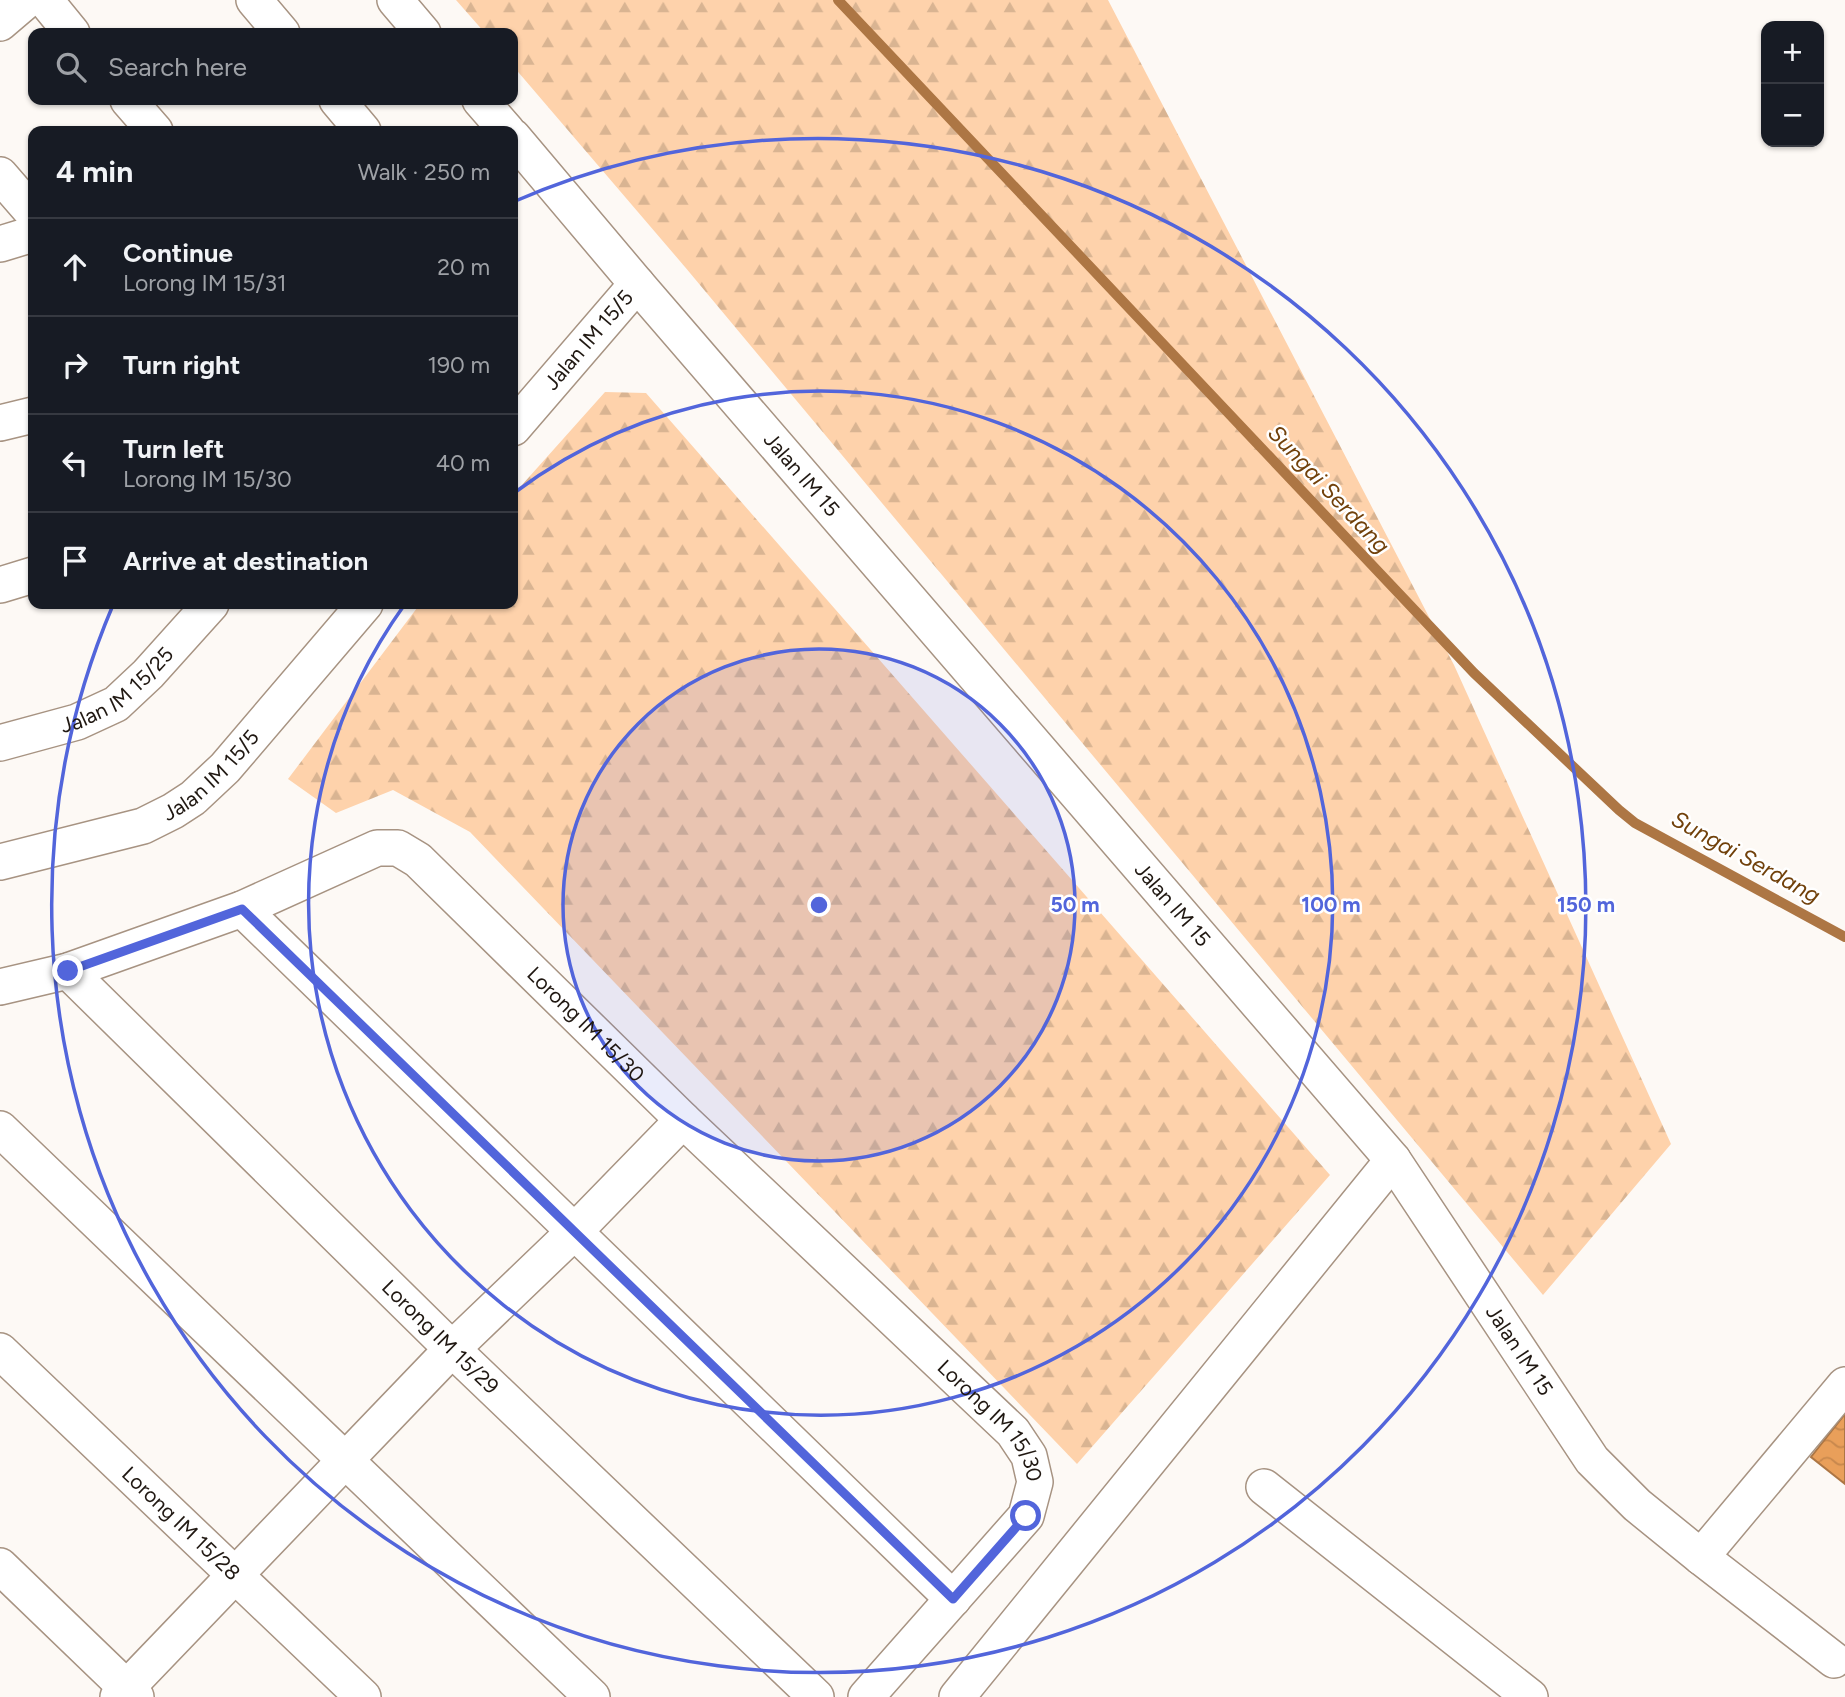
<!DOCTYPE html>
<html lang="en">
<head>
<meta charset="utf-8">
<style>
  body { margin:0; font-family:Figtree,sans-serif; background:#20242c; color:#f1f3f6 }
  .controls { position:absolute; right:21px; top:21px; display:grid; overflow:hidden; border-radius:14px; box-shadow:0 2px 5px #0004 }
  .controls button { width:63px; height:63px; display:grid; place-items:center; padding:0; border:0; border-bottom:2px solid #363941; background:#171b24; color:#f1f3f6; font:35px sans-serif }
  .stop { position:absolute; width:21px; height:21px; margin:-16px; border:5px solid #5265db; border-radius:50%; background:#fff }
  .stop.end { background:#5265db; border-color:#fff; box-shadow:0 2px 7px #0008 }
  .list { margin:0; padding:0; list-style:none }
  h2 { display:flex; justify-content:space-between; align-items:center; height:91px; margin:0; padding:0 28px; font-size:30px }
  h2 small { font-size:23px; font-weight:400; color:#9ea1a6 }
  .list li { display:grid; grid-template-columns:46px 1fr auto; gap:21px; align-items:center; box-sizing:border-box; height:98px; padding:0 28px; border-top:2px solid #363941 }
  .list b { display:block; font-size:26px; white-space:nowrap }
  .list p { margin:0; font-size:23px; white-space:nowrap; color:#9ea1a6 }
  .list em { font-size:23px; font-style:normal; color:#9ea1a6 }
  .icon { flex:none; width:38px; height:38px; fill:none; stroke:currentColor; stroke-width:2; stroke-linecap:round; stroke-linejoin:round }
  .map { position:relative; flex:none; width:1845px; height:1697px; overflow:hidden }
  .search { position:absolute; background:#171b24; box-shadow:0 2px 5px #0004; left:28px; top:28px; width:490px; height:77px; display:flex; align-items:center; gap:18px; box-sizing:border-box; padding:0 24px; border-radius:14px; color:#9ea1a6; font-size:26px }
  .panel { position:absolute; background:#171b24; box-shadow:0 2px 5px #0004; left:28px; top:126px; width:490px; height:483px; border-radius:14px }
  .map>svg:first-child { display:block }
  .forest { fill:url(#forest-firs) }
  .water { fill:url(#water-waves); stroke:#ad7644; stroke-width:2 }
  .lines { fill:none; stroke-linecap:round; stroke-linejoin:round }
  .stream { stroke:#ad7644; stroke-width:10 }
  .minor-casing { stroke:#a79382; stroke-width:38 }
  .minor { stroke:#fff; stroke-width:35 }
  .route { stroke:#5265db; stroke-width:9 }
  .ring { fill:none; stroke:#5265db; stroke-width:3.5 }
  .labels { text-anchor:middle; stroke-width:5; stroke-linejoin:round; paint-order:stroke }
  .street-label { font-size:21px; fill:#201812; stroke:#fff }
  .water-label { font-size:23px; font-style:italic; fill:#71410b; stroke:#fff }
  .centre { fill:#5265db; stroke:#fff; stroke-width:3.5 }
  .ring-label { font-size:21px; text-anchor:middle; font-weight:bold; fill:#5265db; stroke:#fff; stroke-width:5; stroke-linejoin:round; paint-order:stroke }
</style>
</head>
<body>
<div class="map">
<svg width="1845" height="1697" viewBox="0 0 1845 1697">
  <defs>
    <pattern id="forest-firs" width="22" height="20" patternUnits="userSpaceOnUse" patternTransform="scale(1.75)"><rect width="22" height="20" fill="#fed2ab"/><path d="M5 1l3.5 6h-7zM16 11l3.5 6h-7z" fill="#d9b492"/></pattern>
    <pattern id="water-waves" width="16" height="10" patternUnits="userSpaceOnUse" patternTransform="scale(1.75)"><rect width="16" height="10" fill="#e99f5a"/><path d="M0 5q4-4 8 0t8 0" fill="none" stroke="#c8884d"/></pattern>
  </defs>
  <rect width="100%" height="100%" fill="#fdf9f5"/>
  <g class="forest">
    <path d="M456 0H1108L1454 665 1671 1144 1543 1295 685 267 513 66V33H485Z"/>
    <path d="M605 392 646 393 1330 1175 1077 1464 470 832 393 790 336 813 288 779 420 604H513V495Z"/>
  </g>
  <path class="water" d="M1845 1414V1484L1811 1457Z"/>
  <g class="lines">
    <path class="stream" d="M838 0 1474 673 1619 810 1635 823 1845 937"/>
    <g class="minor-casing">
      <g id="minor">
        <path d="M45 0 72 33"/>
        <path d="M254 0 282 33"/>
        <path d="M395 0 423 33"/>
        <path d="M0 23 27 0"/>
        <path d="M128 100 155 131"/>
        <path d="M337 100 363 131"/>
        <path d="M480 100 507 131"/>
        <path id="s1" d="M513 137 637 284 1393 1160 1592 1460 1637 1505 1701 1557 1834 1660"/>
        <path d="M0 175 33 213"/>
        <path d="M0 244 33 234"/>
        <path d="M0 423 33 415"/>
        <path id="s2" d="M513 428 637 284"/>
        <path d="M0 585 33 575"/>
        <path id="s3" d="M0 743 77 722 116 704 148 674 211 604"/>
        <path id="s4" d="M0 862 143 826 173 811 193 798 225 768 365 604"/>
        <path d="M242 909 953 1599"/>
        <path id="s5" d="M68 971 452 1349 816 1697"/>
        <path id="s6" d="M0 987 68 971 242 909 377 848H398L418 860 683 1120 1013 1432 1029 1456 1035 1482 1026 1516 866 1697"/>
        <path d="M0 1129 592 1697"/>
        <path id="s7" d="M0 1351 363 1697"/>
        <path d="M1264 1487 1530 1697"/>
        <path d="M1701 1557 1845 1385"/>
        <path d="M0 1566 136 1697"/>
        <path d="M118 1697 452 1349 574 1232 683 1120"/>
        <path d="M957 1697 1393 1160"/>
      </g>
    </g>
    <use href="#minor" class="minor"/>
  </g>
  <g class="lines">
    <path class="route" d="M68 971 242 909 953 1599 1026 1516"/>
  </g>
  <circle cx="819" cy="905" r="256" fill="#5265db" fill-opacity=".12"/>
  <g class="ring">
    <circle cx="819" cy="905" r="256"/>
    <path d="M514 493A512 512 0 1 1 405 604"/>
    <path d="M513 202A767 767 0 1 1 113 605"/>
  </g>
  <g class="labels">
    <g class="street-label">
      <text dy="7" stroke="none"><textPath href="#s2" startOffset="116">Jalan IM 15/5</textPath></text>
      <text dy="7" stroke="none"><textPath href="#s1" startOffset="444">Jalan IM 15</textPath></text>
      <text dy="7" stroke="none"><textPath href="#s3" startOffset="131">Jalan IM 15/25</textPath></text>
      <text dy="7" stroke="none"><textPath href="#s4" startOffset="233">Jalan IM 15/5</textPath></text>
      <text dy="7" stroke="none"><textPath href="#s1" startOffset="1012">Jalan IM 15</textPath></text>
      <text dy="7" stroke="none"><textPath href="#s6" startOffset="682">Lorong IM 15/30</textPath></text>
      <text dy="7" stroke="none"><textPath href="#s5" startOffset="522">Lorong IM 15/29</textPath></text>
      <text dy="7" stroke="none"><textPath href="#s1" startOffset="1578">Jalan IM 15</textPath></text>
      <text dy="7" stroke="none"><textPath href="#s6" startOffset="1250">Lorong IM 15/30</textPath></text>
      <text dy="7" stroke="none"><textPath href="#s7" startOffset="250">Lorong IM 15/28</textPath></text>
    </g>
    <g class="water-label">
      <text transform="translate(1329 489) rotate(47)" y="8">Sungai Serdang</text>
      <text transform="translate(1746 857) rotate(29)" y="8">Sungai Serdang</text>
    </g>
  </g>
  <circle cx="819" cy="905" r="10" class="centre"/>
  <g class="ring-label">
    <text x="1075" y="912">50 m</text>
    <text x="1331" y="912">100 m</text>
    <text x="1586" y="912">150 m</text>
  </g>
</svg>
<div class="controls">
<button>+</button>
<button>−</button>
</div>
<div class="stop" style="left:1026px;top:1516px"></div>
<div class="stop end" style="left:68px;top:971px"></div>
<div class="search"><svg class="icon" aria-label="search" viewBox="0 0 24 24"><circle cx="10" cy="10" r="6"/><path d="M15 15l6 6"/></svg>Search here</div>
<section class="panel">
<h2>4 min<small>Walk · 250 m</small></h2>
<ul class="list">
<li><svg class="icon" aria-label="ahead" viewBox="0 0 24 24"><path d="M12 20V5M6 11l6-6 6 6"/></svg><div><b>Continue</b><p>Lorong IM 15/31</p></div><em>20 m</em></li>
<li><svg class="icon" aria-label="right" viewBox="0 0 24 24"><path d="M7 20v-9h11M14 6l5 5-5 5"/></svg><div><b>Turn right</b></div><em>190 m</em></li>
<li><svg class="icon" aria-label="left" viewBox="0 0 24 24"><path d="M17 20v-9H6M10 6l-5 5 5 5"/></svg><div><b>Turn left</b><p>Lorong IM 15/30</p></div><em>40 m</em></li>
<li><svg class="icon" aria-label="arrive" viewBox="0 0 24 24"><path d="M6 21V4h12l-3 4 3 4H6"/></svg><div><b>Arrive at destination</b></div></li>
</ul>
</section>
</div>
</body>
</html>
